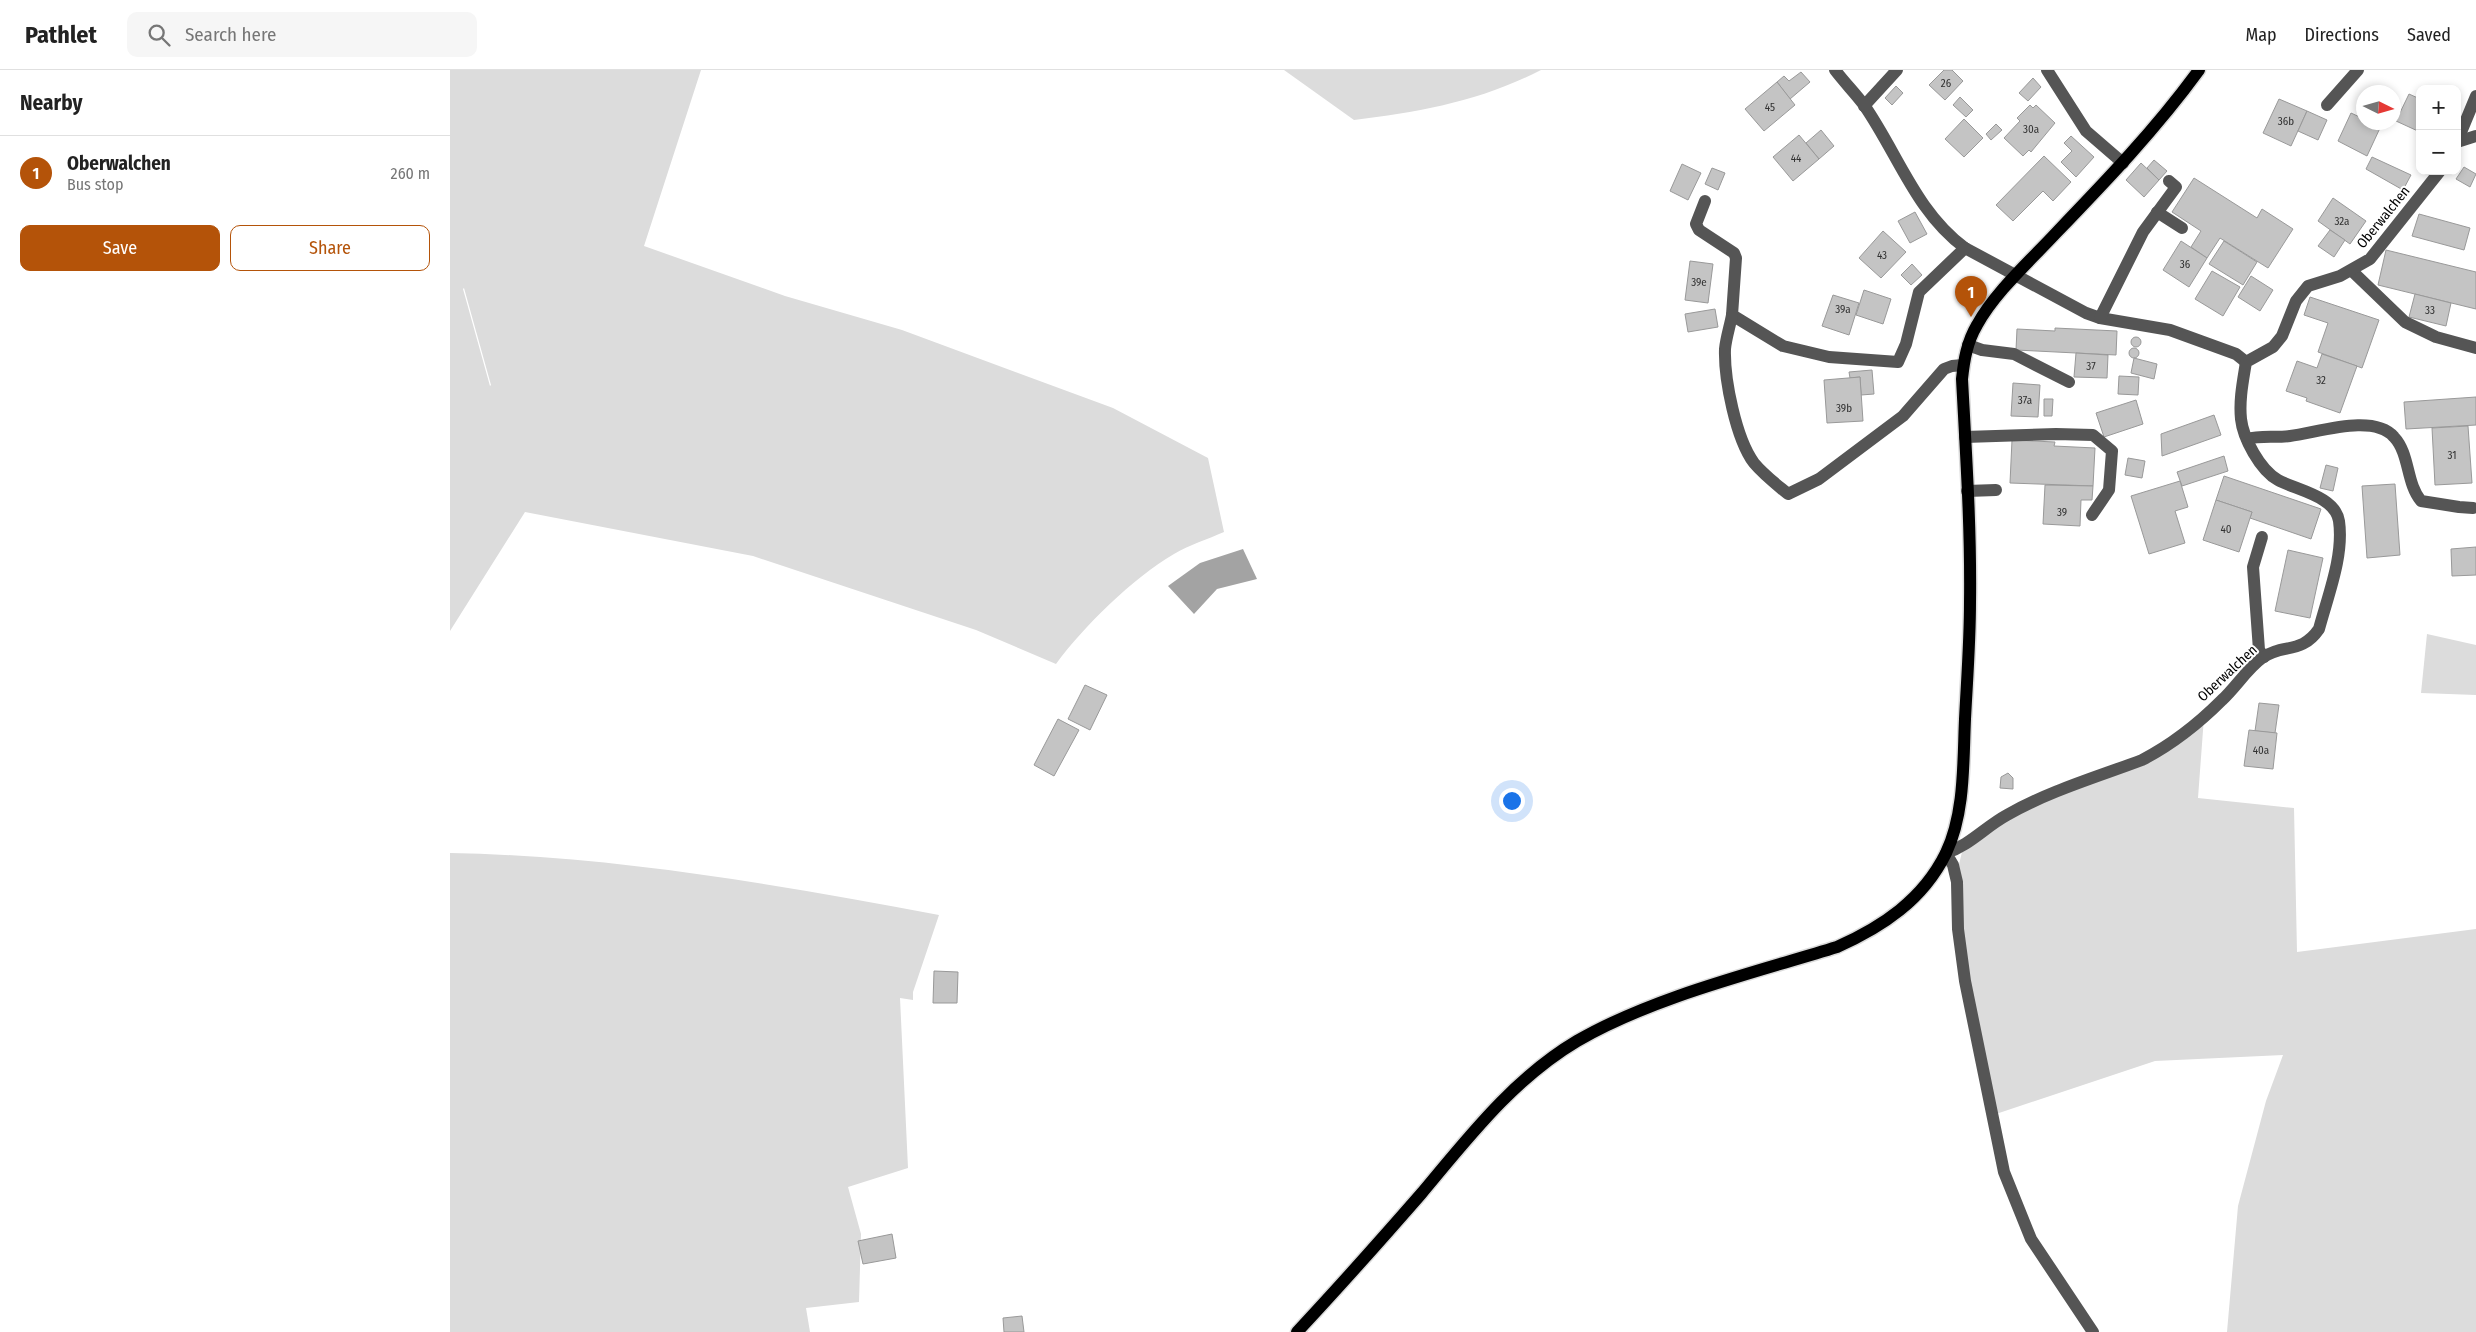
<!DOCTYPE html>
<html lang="en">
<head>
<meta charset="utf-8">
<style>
  body { margin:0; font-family:"Fira Sans Condensed",sans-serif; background:#f6f6f6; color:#222 }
  .controls { position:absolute; right:15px; top:15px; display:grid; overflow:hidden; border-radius:10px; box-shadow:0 2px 8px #0003 }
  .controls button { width:45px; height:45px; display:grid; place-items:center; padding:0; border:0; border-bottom:1px solid #e0e0e0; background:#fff; color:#222; font:25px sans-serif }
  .compass { position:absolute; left:1906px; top:15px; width:45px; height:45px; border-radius:50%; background:#fff; box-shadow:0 2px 8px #0003; rotate:95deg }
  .you { position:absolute; left:1061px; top:730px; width:18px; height:18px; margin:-12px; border:4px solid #fff; border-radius:50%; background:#1a73e8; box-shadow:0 0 0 8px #1a73e833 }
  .badge { display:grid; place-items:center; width:32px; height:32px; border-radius:50%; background:#b45309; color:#fff; font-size:16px; font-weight:700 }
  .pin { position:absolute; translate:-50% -41px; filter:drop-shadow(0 1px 2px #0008) }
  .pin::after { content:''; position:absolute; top:26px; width:18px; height:15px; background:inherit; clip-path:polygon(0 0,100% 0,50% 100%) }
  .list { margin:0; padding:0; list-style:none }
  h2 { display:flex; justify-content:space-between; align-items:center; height:65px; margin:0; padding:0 20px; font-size:21px }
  h2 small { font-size:16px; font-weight:400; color:#767676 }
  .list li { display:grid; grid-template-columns:32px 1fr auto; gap:15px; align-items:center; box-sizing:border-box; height:75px; padding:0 20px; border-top:1px solid #e0e0e0 }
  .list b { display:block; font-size:19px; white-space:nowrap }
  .list p { margin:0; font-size:16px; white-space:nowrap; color:#767676 }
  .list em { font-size:16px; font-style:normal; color:#767676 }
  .actions { display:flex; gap:10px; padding:15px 20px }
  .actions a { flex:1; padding:11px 0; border:1px solid #b45309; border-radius:10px; text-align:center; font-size:18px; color:#b45309 }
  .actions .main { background:#b45309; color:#fff }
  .icon { flex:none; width:28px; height:28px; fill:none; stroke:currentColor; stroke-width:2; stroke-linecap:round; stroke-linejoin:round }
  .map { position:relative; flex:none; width:2026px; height:1262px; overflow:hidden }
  header { display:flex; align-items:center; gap:30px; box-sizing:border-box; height:70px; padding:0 25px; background:#fff; border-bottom:1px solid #e0e0e0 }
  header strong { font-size:24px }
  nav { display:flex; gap:28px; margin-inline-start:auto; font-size:18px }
  .search { width:350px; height:45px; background:#f6f6f6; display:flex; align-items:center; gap:12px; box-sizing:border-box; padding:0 18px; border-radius:10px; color:#767676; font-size:19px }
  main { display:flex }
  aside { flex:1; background:#fff }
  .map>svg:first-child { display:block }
  .green { fill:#dcdcdc; fill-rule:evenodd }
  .water { fill:#a3a3a3 }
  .building { fill:#c4c4c4; stroke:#999 }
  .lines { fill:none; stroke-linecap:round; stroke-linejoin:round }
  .major-casing { stroke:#dbdbdb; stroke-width:15 }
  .minor { stroke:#555; stroke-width:12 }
  .major { stroke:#000; stroke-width:12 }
  .labels { text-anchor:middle; stroke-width:4; stroke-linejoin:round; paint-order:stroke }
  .number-label { font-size:11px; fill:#313131 }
  .street-label { font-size:14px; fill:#000; stroke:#fff }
</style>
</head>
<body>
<header>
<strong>Pathlet</strong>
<div class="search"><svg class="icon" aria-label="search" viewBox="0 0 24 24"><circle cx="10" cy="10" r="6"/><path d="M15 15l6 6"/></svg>Search here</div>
<nav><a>Map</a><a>Directions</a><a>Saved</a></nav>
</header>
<main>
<aside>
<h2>Nearby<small></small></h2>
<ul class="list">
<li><span class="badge">1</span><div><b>Oberwalchen</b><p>Bus stop</p></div><em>260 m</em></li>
</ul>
<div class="actions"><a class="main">Save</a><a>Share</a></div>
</aside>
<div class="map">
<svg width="2026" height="1262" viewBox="0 0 2026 1262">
  <rect width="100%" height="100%" fill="#fff"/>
  <g class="green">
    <path d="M0 0H251L194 176 335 226 452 260 663 338 758 388 774 462C758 469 739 475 724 484 683 508 634 556 606 594L526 560 303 486 75 442 0 561ZM14 218 41 315 40 316 13 219Z"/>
    <path d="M834 0H1091C1031 31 970 42 904 50Z"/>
    <path d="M1977 564 2026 575V625L1971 623Z"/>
    <path d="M1754 647 1748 728 1844 738 1847 882 2026 859V1262H1777L1788 1136 1816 1031 1833 985 1705 991 1543 1045 1504 815 1512 782 1553 747 1704 687Z"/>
    <path d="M0 783C165 786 328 815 489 845L463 922V930L450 928 458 1098 398 1117 411 1164 409 1232 356 1238 360 1262H0Z"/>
  </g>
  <path class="water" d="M793 479 807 509 767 519 744 544 718 516 750 493Z"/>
  <g class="building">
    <path d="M1494 0H1502L1513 11 1495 30 1479 15Z"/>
    <path d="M1351 2 1360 12 1340 29 1327 12 1334 6 1339 11Z"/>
    <path d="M1583 8 1591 17 1578 31 1569 23Z"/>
    <path d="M1327 12 1345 35 1314 61 1295 39Z"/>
    <path d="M1446 16 1453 23 1442 35 1435 28Z"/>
    <path d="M1959 24 1970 29V62L1946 51Z"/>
    <path d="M1510 27 1523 40 1516 47 1503 35Z"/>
    <path d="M1829 29 1857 41 1841 76 1813 63Z"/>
    <path d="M1580 35 1583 38 1586 35 1605 53 1581 82 1579 80 1573 86 1554 68 1570 51 1567 48Z"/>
    <path d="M1857 41 1877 50 1868 70 1848 61Z"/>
    <path d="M1901 43 1914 49V52H1920L1930 58 1917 86 1888 71Z"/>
    <path d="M1514 49 1533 68 1514 87 1495 69Z"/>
    <path d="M1546 54 1552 60 1541 70 1536 64Z"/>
    <path d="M1371 60 1384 76 1369 89 1356 73Z"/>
    <path d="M1349 65 1369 89 1343 111 1323 87Z"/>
    <path d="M1621 66 1644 87 1626 107 1611 92 1622 81 1614 73Z"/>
    <path d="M1594 86 1621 112 1603 131 1593 121 1563 151 1546 135Z"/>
    <path d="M1922 87 1961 105 1953 120 1916 99Z"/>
    <path d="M1704 90 1717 101 1709 110 1697 98Z"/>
    <path d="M1691 93 1709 110 1694 127 1676 110Z"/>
    <path d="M1232 94 1251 103 1238 130 1220 121Z"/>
    <path d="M2014 97 2026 104 2020 117 2006 109Z"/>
    <path d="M1262 98 1275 103 1268 120 1255 114Z"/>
    <path d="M1744 108 1807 148 1812 139 1843 159 1818 198 1770 168 1757 188 1741 177 1751 161 1722 142Z"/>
    <path d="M1883 128 1916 151 1900 174 1868 151Z"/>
    <path d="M1465 142 1477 164 1460 173 1448 151Z"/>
    <path d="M1969 144 2020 158 2014 180 1962 166Z"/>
    <path d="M1880 160 1895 170 1884 187 1868 176Z"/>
    <path d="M1433 161 1456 182 1431 208 1409 188Z"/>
    <path d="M1731 171 1757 188 1739 217 1713 200Z"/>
    <path d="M1774 171 1807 192 1793 215 1759 194Z"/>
    <path d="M1936 180 2026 202V239L1928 215Z"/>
    <path d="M1240 191 1263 194 1258 233 1235 230Z"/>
    <path d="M1462 194 1472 205 1461 215 1451 205Z"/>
    <path d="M1762 201 1790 217 1773 246 1745 229Z"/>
    <path d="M1801 206 1823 220 1810 241 1788 227Z"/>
    <path d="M1414 220 1441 229 1433 254 1406 245Z"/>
    <path d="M1965 224 2001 233 1996 256 1959 247Z"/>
    <path d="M1383 225 1409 233 1399 265 1372 256Z"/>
    <path d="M1860 227 1929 250 1912 298 1868 282 1878 253 1854 245Z"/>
    <path d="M1265 239 1268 257 1238 262 1235 244Z"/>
    <path d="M1605 258 1667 261 1666 285 1566 280 1567 259 1605 261Z"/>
    <circle cx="1686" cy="272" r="5"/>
    <circle cx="1684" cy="283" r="5"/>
    <path d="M1626 283 1658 285 1657 308 1624 307Z"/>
    <path d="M1872 284 1907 296 1890 343 1856 331 1857 328 1836 321 1847 291 1867 298Z"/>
    <path d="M1684 288 1707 294 1704 309 1681 303Z"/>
    <path d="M1422 300 1424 324 1411 325 1410 307 1400 308 1399 302Z"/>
    <path d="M1669 306 1689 307 1688 325 1668 324Z"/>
    <path d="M1410 307 1413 351 1377 353 1374 310Z"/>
    <path d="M1563 313 1590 315 1588 347 1561 346Z"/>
    <path d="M2026 327V355L1956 359 1954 332Z"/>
    <path d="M1594 329H1603L1602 346H1594Z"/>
    <path d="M1686 330 1693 354 1654 367 1646 343Z"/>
    <path d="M1764 345 1771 365 1712 386 1711 364Z"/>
    <path d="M2018 356 2022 413 1985 415 1982 358Z"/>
    <path d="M1562 370 1605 372 1604 376 1645 378 1643 416 1560 413Z"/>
    <path d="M1774 386 1778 401 1732 416 1727 402Z"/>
    <path d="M1678 388 1695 391 1692 408 1675 405Z"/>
    <path d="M1876 395 1888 398 1883 421 1870 418Z"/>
    <path d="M1774 406 1871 439 1861 469 1800 448 1802 442 1766 430Z"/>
    <path d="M1730 411 1738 437 1725 441 1735 473 1699 484 1681 426Z"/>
    <path d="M1945 414 1950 485 1917 488 1912 416Z"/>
    <path d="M1595 415 1643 416 1642 430H1631L1630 456 1593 454Z"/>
    <path d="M1766 430 1802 442 1789 482 1753 470Z"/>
    <path d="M2026 477V505L2002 506 2001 479Z"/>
    <path d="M1838 480 1873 488 1860 548 1825 541Z"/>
    <path d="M635 615 657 625 640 660 618 649Z"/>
    <path d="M1809 633 1829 635 1825 663 1805 661Z"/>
    <path d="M608 649 629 660 604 706 584 695Z"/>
    <path d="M1799 660 1827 663 1823 699 1794 696Z"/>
    <path d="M1558 703 1563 708V719L1550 718 1551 707Z"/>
    <path d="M484 901 508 902 507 933H483Z"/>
    <path d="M442 1164 446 1188 413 1194 408 1171Z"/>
    <path d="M572 1246 574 1262H554L553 1248Z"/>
  </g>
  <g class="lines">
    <g class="major-casing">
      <path id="major" d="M847 1262C889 1217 930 1171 971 1124 1018 1068 1063 1009 1127 971 1203 927 1303 903 1387 877 1432 857 1473 830 1496 783 1515 743 1513 693 1515 649 1517 610 1520 571 1520 532 1521 458 1516 384 1512 309 1514 290 1517 272 1527 255 1545 222 1580 191 1606 163 1656 111 1706 59 1749 0"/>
    </g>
    <g class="minor">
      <path d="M1385 0C1394 12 1405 23 1414 35 1448 84 1466 142 1515 178L1636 243 1650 248 1720 260 1786 284 1796 292"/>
      <path d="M1597 0 1636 61 1673 93"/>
      <path d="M1877 35 1908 0"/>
      <path d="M1414 36 1447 0"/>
      <path d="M2007 72 2026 26"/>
      <path d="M2007 72 2026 66"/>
      <path d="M1255 131 1246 154 1249 160 1284 183 1286 188 1282 245 1333 276 1379 287 1448 292 1456 274 1469 222 1515 178"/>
      <path d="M1707 142 1732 158"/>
      <path d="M1902 201 1955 252 1986 267 2026 278"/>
      <path d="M1282 245C1280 256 1276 268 1275 279 1274 309 1286 369 1304 393 1314 405 1326 414 1338 424L1369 409 1453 346 1494 299 1502 296 1513 295"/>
      <path d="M1650 248 1693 162 1726 117 1719 111"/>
      <path d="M1518 275 1532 280 1564 284 1619 312"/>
      <path d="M1515 367 1606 364 1643 365 1662 381 1659 420 1642 445"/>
      <path d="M1797 369C1810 365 1826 368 1840 366 1867 363 1923 343 1944 367 1960 384 1956 413 1971 431L2009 437 2023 438"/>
      <path d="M1517 421 1546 420"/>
      <path d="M1812 467 1803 497 1809 580 1814 587"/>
      <path d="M1643 1262 1581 1169 1554 1102 1515 911 1508 859 1507 812 1503 795 1496 783C1520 775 1535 757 1557 745 1599 721 1647 707 1692 690 1721 675 1749 653 1772 630 1786 617 1797 599 1812 588 1833 573 1851 585 1869 559 1878 525 1894 486 1889 451 1885 426 1846 420 1828 410 1810 400 1793 368 1791 349 1789 330 1793 311 1796 292L1823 277 1832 266 1846 231 1858 216 1890 206 1920 189 1990 101"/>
    </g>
    <use href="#major" class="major"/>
  </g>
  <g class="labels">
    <g class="number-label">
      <text x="1496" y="17">26</text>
      <text x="1320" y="41">45</text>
      <text x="1836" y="55">36b</text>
      <text x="1581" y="63">30a</text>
      <text x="1346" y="92">44</text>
      <text x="1892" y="155">32a</text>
      <text x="1432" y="189">43</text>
      <text x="1735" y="198">36</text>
      <text x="1249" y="216">39e</text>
      <text x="1393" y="243">39a</text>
      <text x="1980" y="244">33</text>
      <text x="1641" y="300">37</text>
      <text x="1871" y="314">32</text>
      <text x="1575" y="334">37a</text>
      <text x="1394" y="342">39b</text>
      <text x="2002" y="389">31</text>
      <text x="1612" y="446">39</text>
      <text x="1776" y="463">40</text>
      <text x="1811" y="684">40a</text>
    </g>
    <g class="street-label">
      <text transform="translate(1933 147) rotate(-51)" y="5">Oberwalchen</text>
      <text transform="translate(1777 603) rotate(-43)" y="5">Oberwalchen</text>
    </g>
  </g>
</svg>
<div class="controls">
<button>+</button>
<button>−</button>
</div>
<svg class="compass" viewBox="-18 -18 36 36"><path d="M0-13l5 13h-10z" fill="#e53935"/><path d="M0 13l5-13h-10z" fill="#767676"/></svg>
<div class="you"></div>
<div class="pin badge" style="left:1521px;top:247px">1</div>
</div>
</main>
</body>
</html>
